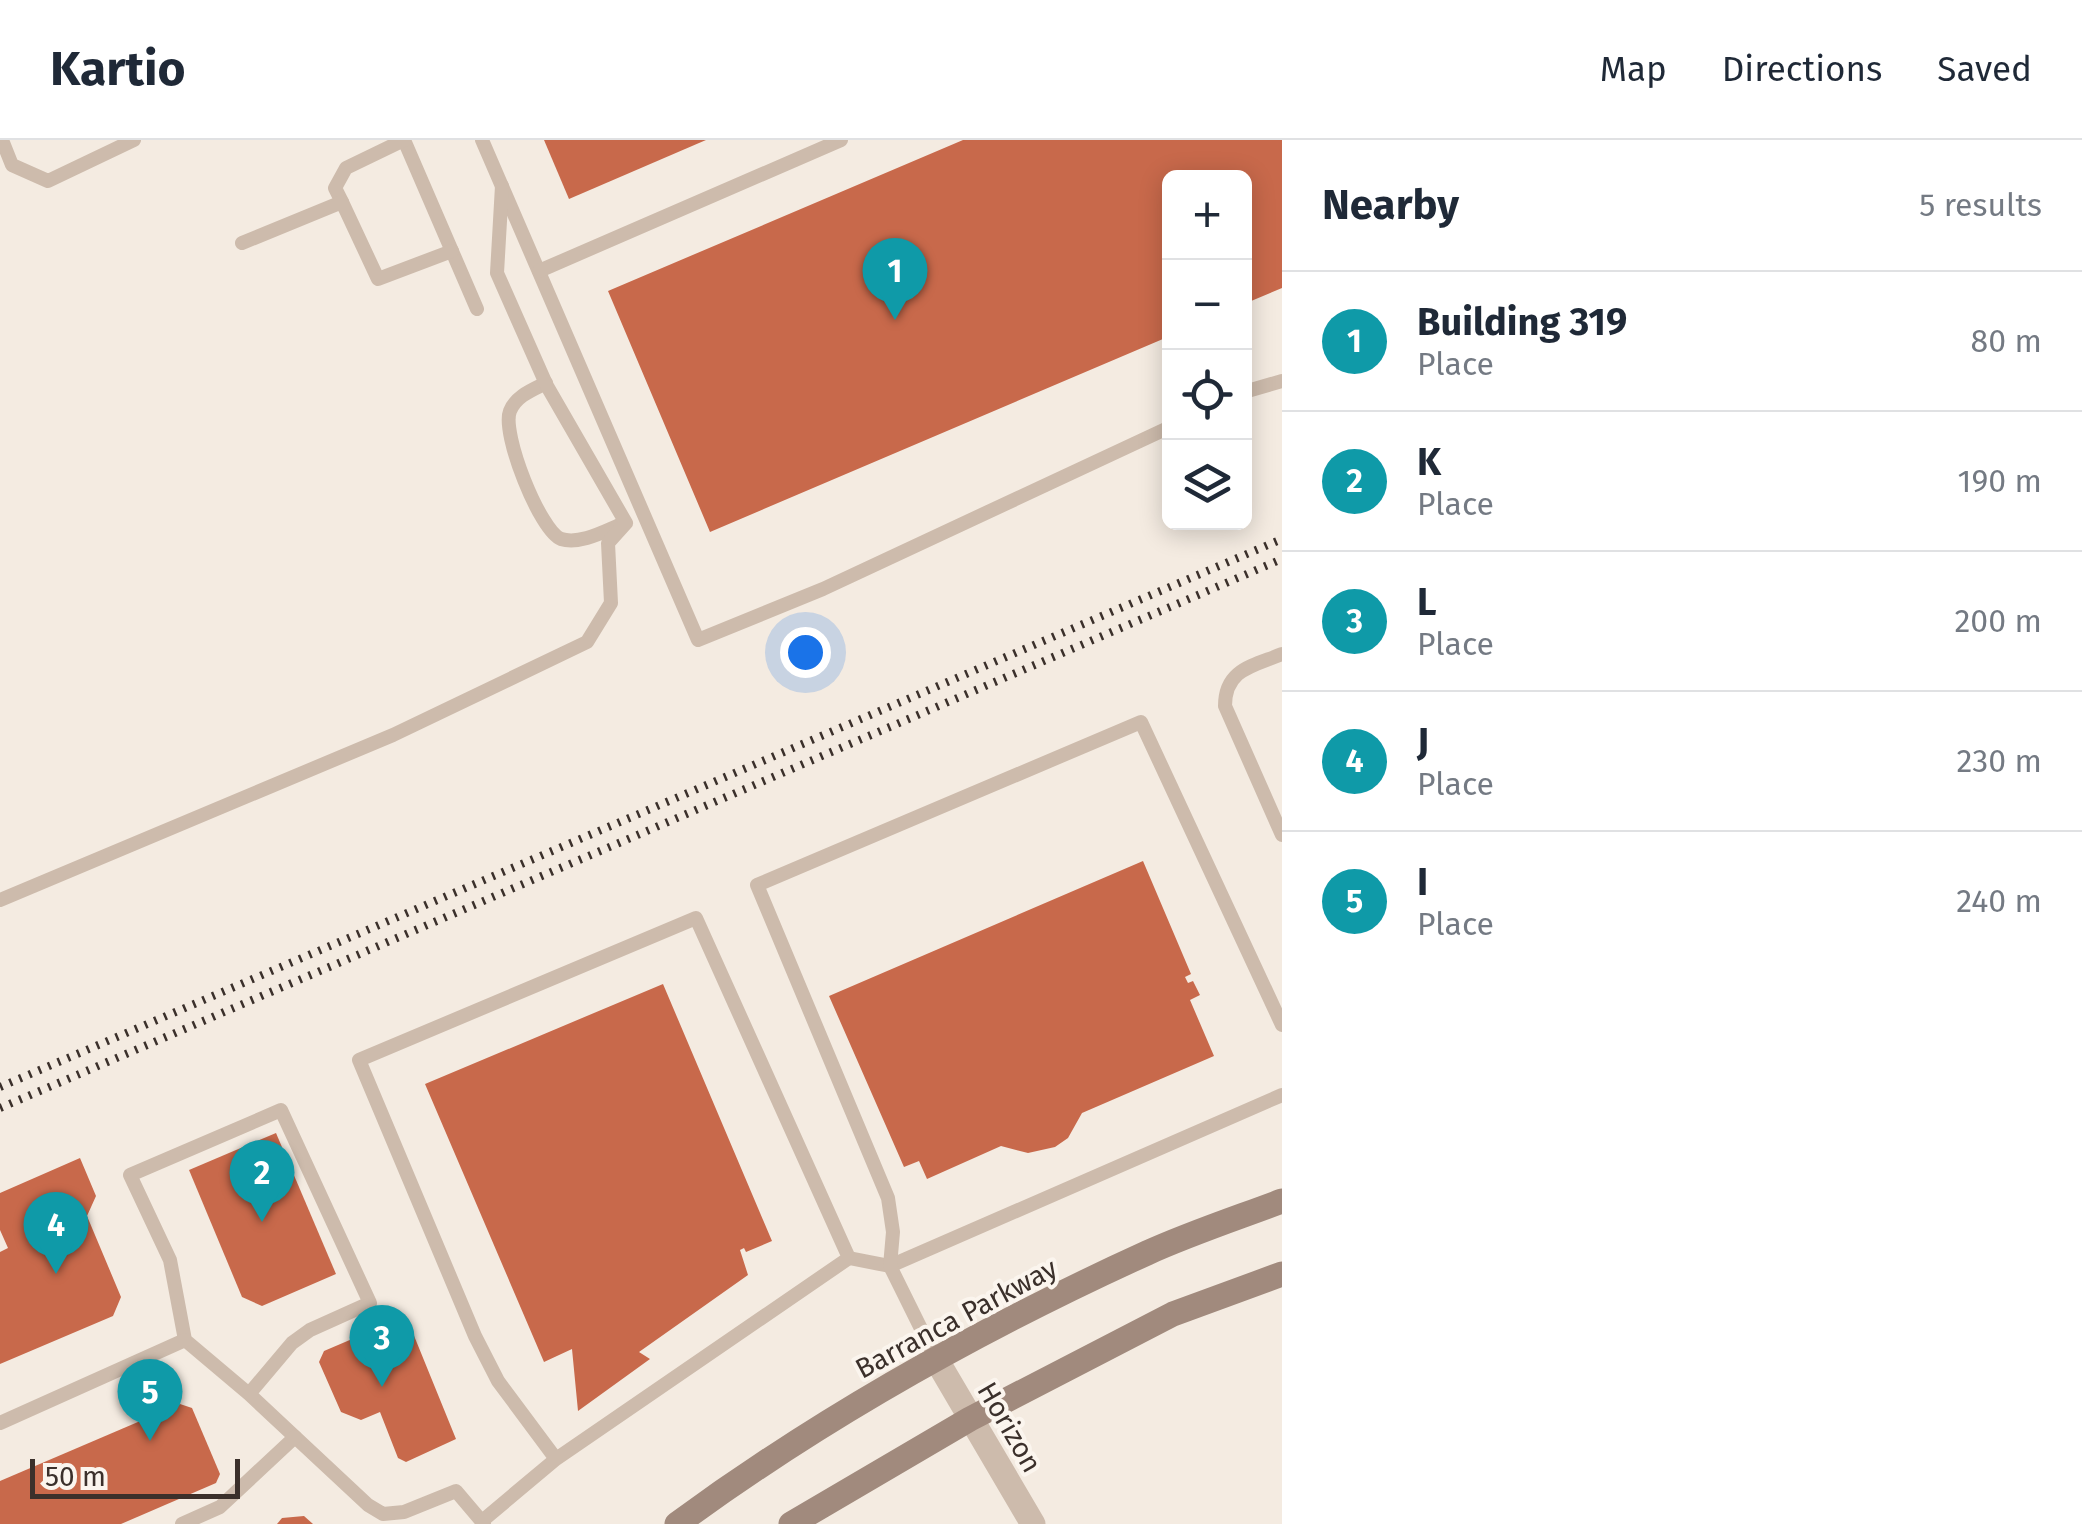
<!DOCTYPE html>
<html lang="en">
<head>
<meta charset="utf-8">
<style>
  body { margin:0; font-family:"Fira Sans",sans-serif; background:#f6f6f7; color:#1f2937 }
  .controls { position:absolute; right:30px; top:30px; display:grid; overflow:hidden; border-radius:15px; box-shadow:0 5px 25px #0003 }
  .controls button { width:90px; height:90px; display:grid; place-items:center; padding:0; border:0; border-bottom:2px solid #e0e1e3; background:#fff; color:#1f2937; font:50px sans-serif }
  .scale { position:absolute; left:30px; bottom:25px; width:210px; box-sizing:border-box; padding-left:10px; border:5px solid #3b302b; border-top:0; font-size:28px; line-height:35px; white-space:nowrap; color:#3b302b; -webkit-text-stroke:8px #fbf5ee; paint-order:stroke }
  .you { position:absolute; left:805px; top:512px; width:35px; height:35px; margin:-25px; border:8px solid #fff; border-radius:50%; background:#1a73e8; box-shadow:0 0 0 15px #1a73e833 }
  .badge { display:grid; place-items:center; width:65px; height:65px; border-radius:50%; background:#1f5a5e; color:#fff; font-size:32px; font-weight:700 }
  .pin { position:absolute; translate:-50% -82px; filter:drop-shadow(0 2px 5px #0008) }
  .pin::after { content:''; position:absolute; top:52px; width:35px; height:30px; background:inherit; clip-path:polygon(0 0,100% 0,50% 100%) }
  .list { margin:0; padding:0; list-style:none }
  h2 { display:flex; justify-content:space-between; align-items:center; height:130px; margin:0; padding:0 40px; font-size:42px }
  h2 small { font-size:32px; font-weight:400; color:#747a83 }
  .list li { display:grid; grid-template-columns:65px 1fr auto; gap:30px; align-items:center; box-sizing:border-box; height:140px; padding:0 40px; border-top:2px solid #e0e1e3 }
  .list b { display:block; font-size:38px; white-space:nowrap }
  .list p { margin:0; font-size:32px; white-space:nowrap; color:#747a83 }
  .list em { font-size:32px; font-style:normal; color:#747a83 }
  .icon { flex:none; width:55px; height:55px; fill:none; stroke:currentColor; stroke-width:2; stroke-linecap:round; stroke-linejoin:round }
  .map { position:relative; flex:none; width:1282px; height:1384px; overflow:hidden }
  header { display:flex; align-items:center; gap:60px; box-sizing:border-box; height:140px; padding:0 50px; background:#fff; border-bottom:2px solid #e0e1e3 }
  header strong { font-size:48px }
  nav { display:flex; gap:55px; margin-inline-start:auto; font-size:35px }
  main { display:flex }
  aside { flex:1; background:#fff }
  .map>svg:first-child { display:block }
  .building { fill:#c8694b }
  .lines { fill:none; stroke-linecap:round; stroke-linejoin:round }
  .lane { stroke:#cdbbac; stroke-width:14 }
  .street { stroke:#cdbbac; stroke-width:25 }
  .secondary { stroke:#a18a7d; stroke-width:25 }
  .rail { stroke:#3b302b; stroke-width:8; stroke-dasharray:2.5 8; stroke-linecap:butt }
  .labels { text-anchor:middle; stroke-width:8; stroke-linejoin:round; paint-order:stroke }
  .street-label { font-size:28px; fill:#3b302b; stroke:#fbf5ee }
</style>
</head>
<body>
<header>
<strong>Kartio</strong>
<nav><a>Map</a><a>Directions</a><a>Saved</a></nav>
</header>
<main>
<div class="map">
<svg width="1282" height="1384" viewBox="0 0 1282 1384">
  <rect width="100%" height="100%" fill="#f4ebe1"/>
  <g class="building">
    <path d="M544 0H706L569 59Z"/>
    <path d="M963 0H1282V148L1244 164V38H1170V196L710 392 608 151Z"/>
    <path d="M1143 721 1191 834 1185 837 1188 843 1193 841 1200 855 1190 860 1214 916 1082 973 1068 998 1055 1007 1028 1013 1001 1006 927 1039 919 1021 904 1027 829 856Z"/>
    <path d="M663 844 772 1101 746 1112 744 1108 740 1110 748 1135 639 1212 650 1219 578 1271 572 1209 544 1222 425 944Z"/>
    <path d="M276 993 336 1134 262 1166 242 1157 189 1030Z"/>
    <path d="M80 1018 96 1056 87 1076 121 1157 113 1176 0 1224V1112L8 1108 0 1090V1053Z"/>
    <path d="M406 1176 456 1299 406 1322 398 1318 380 1272 361 1280 341 1272 319 1222 324 1211Z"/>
    <path d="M180 1264 192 1268 220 1334 216 1343 121 1384H0V1341Z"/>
    <path d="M304 1376 313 1384H277L282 1378Z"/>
  </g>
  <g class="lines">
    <g class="lane">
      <path d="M2 0 12 25 48 41 134 0"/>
      <path d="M404 0 477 169"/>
      <path d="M482 0 698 500 823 449 1170 287"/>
      <path d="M342 62 335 48 346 28 404 0"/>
      <path d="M242 103 342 62 378 139 452 111"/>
      <path d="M539 131 841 0"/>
      <path d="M546 243C532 250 516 256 510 271 501 293 540 391 561 399 580 405 605 391 622 384"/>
      <path d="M1244 252 1282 241"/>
      <path d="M1282 514C1253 526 1225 529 1225 566L1282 695"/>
      <path d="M0 760 393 595 587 502 611 463 608 403 626 383 547 246 497 133 502 46"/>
      <path d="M849 1118 890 1126 1282 955"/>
      <path d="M936 1219 890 1126 893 1092 888 1058 757 745 1141 582 1282 885"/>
      <path d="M249 1254 292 1203 310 1190 370 1163 281 970 130 1035 170 1120 185 1200 249 1254 368 1365 383 1374 404 1372 456 1351 484 1384"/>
      <path d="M0 1283 185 1200"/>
      <path d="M482 1381 556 1319 849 1118 696 778 359 920 475 1196 498 1241 556 1319"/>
      <path d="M182 1384 220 1367 295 1297"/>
    </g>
    <path class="street" d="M936 1219 1033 1384"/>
    <g class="secondary">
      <path d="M677 1384C823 1277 982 1188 1147 1113 1191 1093 1237 1078 1282 1061"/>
      <path d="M791 1384 970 1279 1173 1174 1282 1134"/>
    </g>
    <g class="rail">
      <path d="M0 947 1282 399"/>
      <path d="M0 968 1282 419"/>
    </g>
  </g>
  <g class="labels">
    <g class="street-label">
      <text transform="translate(956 1178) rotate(-28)" y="10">Barranca Parkway</text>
      <text transform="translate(1010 1287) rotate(60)" y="10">Horizon</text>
    </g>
  </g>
</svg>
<div class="controls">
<button>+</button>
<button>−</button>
<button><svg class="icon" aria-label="locate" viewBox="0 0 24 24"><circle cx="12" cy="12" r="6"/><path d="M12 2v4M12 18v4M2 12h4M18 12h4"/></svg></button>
<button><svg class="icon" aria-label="layers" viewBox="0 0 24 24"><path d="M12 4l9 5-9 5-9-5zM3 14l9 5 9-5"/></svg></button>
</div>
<div class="scale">50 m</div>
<div class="you"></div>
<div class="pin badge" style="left:895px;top:180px;background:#0f9aa8">1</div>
<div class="pin badge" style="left:262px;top:1082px;background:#0f9aa8">2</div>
<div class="pin badge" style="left:382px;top:1247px;background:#0f9aa8">3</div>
<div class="pin badge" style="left:56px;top:1134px;background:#0f9aa8">4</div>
<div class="pin badge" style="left:150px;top:1301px;background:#0f9aa8">5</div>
</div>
<aside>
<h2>Nearby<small>5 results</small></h2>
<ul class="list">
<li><span class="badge" style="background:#0f9aa8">1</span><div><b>Building 319</b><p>Place</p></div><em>80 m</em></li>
<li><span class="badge" style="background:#0f9aa8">2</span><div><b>K</b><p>Place</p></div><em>190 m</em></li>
<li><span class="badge" style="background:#0f9aa8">3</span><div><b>L</b><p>Place</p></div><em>200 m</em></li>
<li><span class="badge" style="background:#0f9aa8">4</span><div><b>J</b><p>Place</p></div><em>230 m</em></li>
<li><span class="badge" style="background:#0f9aa8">5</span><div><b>I</b><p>Place</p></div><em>240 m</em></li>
</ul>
</aside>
</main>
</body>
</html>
